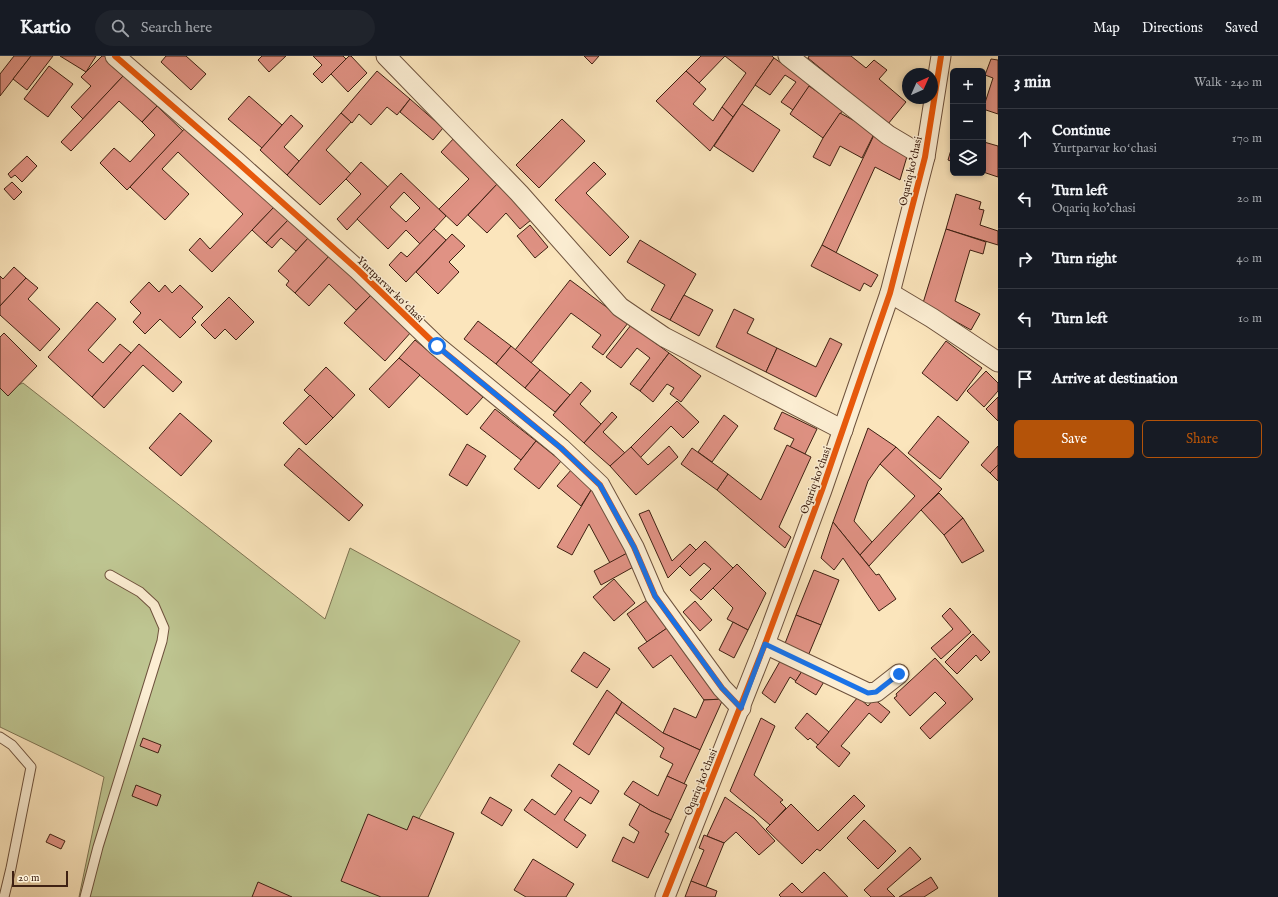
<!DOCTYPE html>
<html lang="en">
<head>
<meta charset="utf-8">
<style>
  body { margin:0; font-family:"IM FELL English",serif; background:#20242c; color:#f1f3f6 }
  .controls { position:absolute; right:12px; top:12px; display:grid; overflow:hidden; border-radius:6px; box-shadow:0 2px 6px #0003 }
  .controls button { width:36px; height:36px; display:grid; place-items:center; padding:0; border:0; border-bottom:1px solid #363941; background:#171b24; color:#f1f3f6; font:20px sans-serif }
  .compass { position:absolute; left:902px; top:12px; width:36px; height:36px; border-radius:50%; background:#171b24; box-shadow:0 2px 6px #0003; rotate:45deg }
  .scale { position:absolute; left:12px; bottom:10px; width:56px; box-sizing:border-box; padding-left:4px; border:2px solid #3f2113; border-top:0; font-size:11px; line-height:14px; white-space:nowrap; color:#3f2113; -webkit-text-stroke:3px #fceed3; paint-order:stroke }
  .stop { position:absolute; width:12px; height:12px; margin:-9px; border:3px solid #1a73e8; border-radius:50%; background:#fff }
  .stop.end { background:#1a73e8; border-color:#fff; box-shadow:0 1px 4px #0008 }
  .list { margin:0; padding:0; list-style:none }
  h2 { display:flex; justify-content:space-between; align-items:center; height:52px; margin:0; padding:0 16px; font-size:17px }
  h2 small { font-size:13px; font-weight:400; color:#9ea1a6 }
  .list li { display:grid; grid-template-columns:26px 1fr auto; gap:12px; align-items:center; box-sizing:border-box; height:60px; padding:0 16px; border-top:1px solid #363941 }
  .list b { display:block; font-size:15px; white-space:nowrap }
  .list p { margin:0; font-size:13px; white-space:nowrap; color:#9ea1a6 }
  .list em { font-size:13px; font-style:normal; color:#9ea1a6 }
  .actions { display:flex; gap:8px; padding:12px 16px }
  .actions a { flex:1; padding:9px 0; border:1px solid #b45309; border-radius:6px; text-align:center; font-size:14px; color:#b45309 }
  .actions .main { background:#b45309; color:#fff }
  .icon { flex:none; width:22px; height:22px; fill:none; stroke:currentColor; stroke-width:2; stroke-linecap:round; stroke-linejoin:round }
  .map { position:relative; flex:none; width:998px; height:841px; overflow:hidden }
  header { display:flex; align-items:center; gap:24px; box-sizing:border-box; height:56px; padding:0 20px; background:#171b24; border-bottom:1px solid #363941 }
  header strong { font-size:19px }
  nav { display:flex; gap:22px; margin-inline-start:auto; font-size:14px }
  .search { width:280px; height:36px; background:#20242c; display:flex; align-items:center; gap:10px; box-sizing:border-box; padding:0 14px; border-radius:22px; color:#9ea1a6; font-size:15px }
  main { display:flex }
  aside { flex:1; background:#171b24 }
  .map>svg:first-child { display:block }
  .green { fill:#bec591; stroke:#7e7352 }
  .building { fill:#e09284; stroke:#3f2113; fill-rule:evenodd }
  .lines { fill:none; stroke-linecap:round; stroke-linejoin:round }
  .lane-casing { stroke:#6e523d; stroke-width:11 }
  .street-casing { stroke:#6e523d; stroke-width:21 }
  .lane { stroke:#fceed3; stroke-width:9 }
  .street { stroke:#fceed3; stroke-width:19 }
  .cycleway-casing { stroke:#fceed3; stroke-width:8 }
  .cycleway { stroke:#e8590c; stroke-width:6 }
  .route { stroke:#1a73e8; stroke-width:5 }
  .labels { text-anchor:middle; stroke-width:3; stroke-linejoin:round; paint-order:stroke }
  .street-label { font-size:11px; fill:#3f2113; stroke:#fceed3 }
</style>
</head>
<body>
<header>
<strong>Kartio</strong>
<div class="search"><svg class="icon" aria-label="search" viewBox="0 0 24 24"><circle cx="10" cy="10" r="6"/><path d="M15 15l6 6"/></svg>Search here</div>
<nav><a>Map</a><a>Directions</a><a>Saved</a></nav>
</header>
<main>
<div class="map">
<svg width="998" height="841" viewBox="0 0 998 841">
  <rect width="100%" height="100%" fill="#fbe5bc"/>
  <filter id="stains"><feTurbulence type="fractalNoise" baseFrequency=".005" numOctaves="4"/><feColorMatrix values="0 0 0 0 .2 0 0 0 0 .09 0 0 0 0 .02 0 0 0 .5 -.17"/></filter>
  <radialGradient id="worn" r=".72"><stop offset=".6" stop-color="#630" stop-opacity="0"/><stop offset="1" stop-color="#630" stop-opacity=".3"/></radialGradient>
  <path class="green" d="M0 326 9 333 23 327 325 563 350 492 520 585 385 822 409 841H79L104 721 0 671Z"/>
  <g class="building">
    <path d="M14 0H31L0 40V18Z"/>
    <path d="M31 0H53L27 34 13 23Z"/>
    <path d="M60 0H96L86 16Z"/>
    <path d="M102 0H105L124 19 83 63 71 51 91 30 81 21Z"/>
    <path d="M166 0H186L206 18 191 34 161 6Z"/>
    <path d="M262 0H286L269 16 258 4Z"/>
    <path d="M313 0H343L346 3 322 27 313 18 322 9Z"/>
    <path d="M349 0H351L367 17 348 36 331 18Z"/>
    <path d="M584 0H599L592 8Z"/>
    <path d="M701 0H772L774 2 733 61 722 51 746 17 725 0 699 27 686 15Z"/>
    <path d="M809 0H851L866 12 874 4 887 14 879 23 906 46 888 68 808 2Z"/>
    <path d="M774 2 811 28 793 54 781 46 796 26 785 19 770 39 755 29Z"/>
    <path d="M991 3 998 4V58L983 53 993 22 985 19Z"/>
    <path d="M49 10 73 28 48 61 24 43Z"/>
    <path d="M377 15 410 43 397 59 387 51 371 69 359 58 352 67 341 57Z"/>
    <path d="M686 15 706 33 693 48 713 65 722 51 733 61 710 95 656 45Z"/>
    <path d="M124 19 157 50 142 66 119 45 71 95 61 86Z"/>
    <path d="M809 30 843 54 823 82 790 58Z"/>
    <path d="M249 40 282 69 262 92 228 63Z"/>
    <path d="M410 43 443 72 433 84 400 56Z"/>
    <path d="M742 48 780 74 753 116 714 90Z"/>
    <path d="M157 50 183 75 127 134 100 107 114 92 130 106 155 79 142 66Z"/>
    <path d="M341 57 351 66 326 94 351 118 320 149 287 119Z"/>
    <path d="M840 57 875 76 862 102 840 90 830 110 813 101 823 82Z"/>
    <path d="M291 59 303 70 284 91 299 105 287 119 260 94Z"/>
    <path d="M562 63 585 85 539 132 516 109Z"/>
    <path d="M188 69 274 151 212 216 189 194 200 182 210 193 243 158 178 96 162 113 189 138 165 164 130 131Z"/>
    <path d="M874 79 908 97 900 124 875 111 836 197 822 189Z"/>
    <path d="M455 81 501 124 457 170 439 153 469 123 441 96Z"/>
    <path d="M984 86 998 90V121L983 116V88Z"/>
    <path d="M953 87V106L948 104Z"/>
    <path d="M27 100 37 110 22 126 15 119 11 122 8 118Z"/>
    <path d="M361 106 388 131 347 174 337 163 361 138 346 123Z"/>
    <path d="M594 106 606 118 586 137 629 181 610 200 555 144Z"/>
    <path d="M401 117 446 160 420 188 406 174 388 193 357 163ZM404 136 420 152 406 166 390 151Z"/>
    <path d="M12 126 22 136 14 144 4 133Z"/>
    <path d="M499 126 531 164 520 173 506 157 487 177 468 159Z"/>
    <path d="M956 138 981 146 979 153 984 154 980 169 998 175V189L946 173Z"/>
    <path d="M274 151 288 164 266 187 252 174Z"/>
    <path d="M290 162 310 180 296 195 281 182 272 192 266 187Z"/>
    <path d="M530 169 548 191 535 202 517 180Z"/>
    <path d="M434 173 446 184 406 226 389 209 401 196 407 201Z"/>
    <path d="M946 173 986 186 983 198 970 194 955 245 980 258 971 274 923 247Z"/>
    <path d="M452 178 465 190 449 206 459 216 438 238 416 216Z"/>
    <path d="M310 180 330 199 295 237 286 229 289 225 278 215Z"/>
    <path d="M640 184 696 218 670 264 651 254 665 229 627 206Z"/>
    <path d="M822 189 878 219 871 231 864 227 860 235 811 210Z"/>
    <path d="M330 199 372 238 356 254 329 228 309 250 295 237Z"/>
    <path d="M14 211 26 222 0 250V220L3 223Z"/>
    <path d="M26 222 38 232 28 243 60 273 40 295 0 259V250Z"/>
    <path d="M570 224 628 267 603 299 592 291 601 279 571 257 531 307 515 294Z"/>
    <path d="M149 226 159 236 165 229 172 237 180 229 203 251 192 262 196 266 180 282 160 263 145 278 133 266 141 257 130 246Z"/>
    <path d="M372 238 412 275 385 305 344 267Z"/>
    <path d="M684 239 713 254 699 280 670 264Z"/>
    <path d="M229 241 254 266 236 284 225 273 215 283 201 269Z"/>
    <path d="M97 246 116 263 88 294 103 307 120 288 131 297 92 341 48 301Z"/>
    <path d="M734 253 754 263 747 277 777 292 766 316 716 291Z"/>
    <path d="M478 265 511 290 496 308 464 283Z"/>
    <path d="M631 269 669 297 640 335 630 328 650 302 637 292 621 312 606 301Z"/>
    <path d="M4 277 37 310 8 340 0 332V281Z"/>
    <path d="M830 282 842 288 816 341 766 316 777 292 816 311Z"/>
    <path d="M415 284 483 341 467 359 399 302Z"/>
    <path d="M946 285 982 312 957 345 922 317Z"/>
    <path d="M139 288 182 326 173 336 143 309 104 352 92 341Z"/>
    <path d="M511 290 540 314 525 332 496 308Z"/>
    <path d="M669 297 701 320 681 346 670 338 674 332 667 328 653 346 640 335Z"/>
    <path d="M399 302 420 319 389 352 369 333Z"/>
    <path d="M326 311 355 339 333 362 304 334Z"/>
    <path d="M540 314 570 339 555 356 525 332Z"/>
    <path d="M986 315 998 327V335L984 351 967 335Z"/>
    <path d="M581 326 591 335 580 348 601 368 584 387 553 359Z"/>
    <path d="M310 339 333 362 306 389 283 367Z"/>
    <path d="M998 341V365L986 353Z"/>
    <path d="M677 345 699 366 683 382 671 370 640 402 631 391Z"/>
    <path d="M495 353 536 385 521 404 480 372Z"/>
    <path d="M612 356 617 361 603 376 625 397 610 410 584 387Z"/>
    <path d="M782 356 817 373 805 398 790 391 794 383 774 373Z"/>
    <path d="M180 357 212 385 181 420 149 392Z"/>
    <path d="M724 359 738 370 712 406 698 396Z"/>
    <path d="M938 360 969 386 940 423 908 397Z"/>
    <path d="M868 372 896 391 880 408 868 425 854 465 872 486 860 499 833 466Z"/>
    <path d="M536 385 561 405 539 433 514 413Z"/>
    <path d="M467 388 486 400 467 430 449 419Z"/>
    <path d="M787 389 811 401 779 471 791 481 785 492 717 434 728 418 761 444Z"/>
    <path d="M669 390 678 401 636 439 610 410 631 391 648 409Z"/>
    <path d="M998 390V409L990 417 981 409Z"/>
    <path d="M896 391 942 433 921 454 869 510 860 499 915 440 880 408Z"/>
    <path d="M299 392 363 449 349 465 284 409Z"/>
    <path d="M692 392 728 418 717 434 681 408Z"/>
    <path d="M998 409V425L990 417Z"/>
    <path d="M572 413 593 431 581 450 557 430Z"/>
    <path d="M593 431 629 496 610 507 589 468 572 499 557 491Z"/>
    <path d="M939 437 963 462 944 479 921 454Z"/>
    <path d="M649 454 672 505 690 488 696 494 668 522 639 458Z"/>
    <path d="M963 462 984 495 962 507 944 479Z"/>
    <path d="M833 466 876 519 879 518 896 543 879 555 843 502 834 514 821 502Z"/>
    <path d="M705 485 733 512 701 544 690 534 711 513 704 507 690 520 680 510Z"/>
    <path d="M629 496 637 509 601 529 594 515Z"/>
    <path d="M737 508 766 537 748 574 727 563 733 552 713 532Z"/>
    <path d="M814 514 839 524 821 569 796 559Z"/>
    <path d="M614 523 635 547 614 565 593 541Z"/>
    <path d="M650 542 670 570 647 586 627 558Z"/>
    <path d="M695 545 712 564 700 575 683 556Z"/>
    <path d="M950 552 971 576 941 603 931 592 953 573 942 560Z"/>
    <path d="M796 559 821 569 808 600 784 590Z"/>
    <path d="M733 566 748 574 734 602 719 594Z"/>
    <path d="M670 570 723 643 704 644 671 599 653 612 638 592Z"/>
    <path d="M973 578 990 596 981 605 976 599 957 618 945 606Z"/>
    <path d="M584 596 610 613 597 632 571 615Z"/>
    <path d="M783 600 804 612 796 625 790 621 775 647 762 637Z"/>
    <path d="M935 602 973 643 930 683 920 672 946 647 935 636 910 660 894 642 897 640 896 638Z"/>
    <path d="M804 612 825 624 816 639 795 626Z"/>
    <path d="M607 634 622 646 589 699 573 688Z"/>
    <path d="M858 641 868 650 874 643 890 656 881 667 869 657 841 690 850 697 839 711 816 691Z"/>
    <path d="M723 643 700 694 663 677 674 652 696 662 704 644Z"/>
    <path d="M622 646 663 677 700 694 684 728 667 720 673 708 660 701 664 692 616 657Z"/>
    <path d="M807 657 829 676 818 689 810 682 808 684 795 672Z"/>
    <path d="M761 662 775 670 754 719 783 744 780 746 786 752 770 769 730 735Z"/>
    <path d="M143 682 161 689 158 697 140 690Z"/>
    <path d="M559 708 599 735 591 748 580 741 564 764 586 779 577 792 524 754 532 743 555 759 572 735 551 720Z"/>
    <path d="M667 720 687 729 671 764 651 755 624 738 633 725 658 740Z"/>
    <path d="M136 729 161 739 157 750 132 740Z"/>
    <path d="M854 739 865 750 820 795 817 793 802 808 766 773 791 748 818 775Z"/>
    <path d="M490 741 512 754 502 770 481 757Z"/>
    <path d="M725 741 754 762 775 785 759 799 736 776 724 787 707 780Z"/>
    <path d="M640 748 651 755 671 764 665 776 669 778 648 822 612 805 623 781 634 787 639 776 629 769Z"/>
    <path d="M368 758 407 774 413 760 454 777 428 841H381L341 825Z"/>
    <path d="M864 764 896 795 878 813 847 782Z"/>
    <path d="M50 778 65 785 61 793 46 786Z"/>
    <path d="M704 779 724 787 706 831 691 825 704 794 699 792Z"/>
    <path d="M910 791 921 803 887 833 895 841H871L864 834Z"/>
    <path d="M533 803 574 828 566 841H526L514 834Z"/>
    <path d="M824 816 848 841H781L779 839 792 827 802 837Z"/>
    <path d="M931 821 938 832 924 841H899Z"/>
    <path d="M691 825 717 835 715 841H685Z"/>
    <path d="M258 826 292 841H252Z"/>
  </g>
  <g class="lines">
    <g class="lane-casing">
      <g id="lane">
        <path d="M0 681 12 689 31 711 11 812 4 841"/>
        <path d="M85 841 98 791 162 585 164 572 154 549 140 536 110 519"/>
      </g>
    </g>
    <g class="street-casing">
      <g id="street">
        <path d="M115 0 237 106 358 214 437 290 561 392 600 429 634 491 655 540 722 632 741 652"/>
        <path d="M386 0 519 137 620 251 664 281 843 374"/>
        <path d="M788 0 888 79 925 101"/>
        <path d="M890 237 932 262 998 306"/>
        <path d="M765 588 868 637 876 636 899 618"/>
        <path d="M665 841 765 588 822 434 890 237 925 101 941 0"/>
      </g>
    </g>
    <use href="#lane" class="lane"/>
    <use href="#street" class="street"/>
    <g class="cycleway-casing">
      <g id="cycleway">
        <path d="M115 0 237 106 358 214 437 290 561 392 600 429 634 491 655 540 722 632 741 652"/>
        <path d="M665 841 765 588 822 434 890 237 925 101 941 0"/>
      </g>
    </g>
    <use href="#cycleway" class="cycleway"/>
  </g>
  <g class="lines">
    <path class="route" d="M437 290 561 392 600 429 634 491 655 540 722 632 741 652 765 588 868 637 876 636 899 618"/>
  </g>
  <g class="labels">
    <g class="street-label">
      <text transform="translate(910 115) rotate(-77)" y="4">Oqariq ko'chasi</text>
      <text transform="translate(391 233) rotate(44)" y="4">Yurtparvar koʻchasi</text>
      <text transform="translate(815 424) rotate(-70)" y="4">Oqariq ko'chasi</text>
      <text transform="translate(700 726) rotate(-68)" y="4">Oqariq ko'chasi</text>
    </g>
  </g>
  <rect width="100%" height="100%" filter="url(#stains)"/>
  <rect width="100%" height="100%" fill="url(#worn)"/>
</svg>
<div class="controls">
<button>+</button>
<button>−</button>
<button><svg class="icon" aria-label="layers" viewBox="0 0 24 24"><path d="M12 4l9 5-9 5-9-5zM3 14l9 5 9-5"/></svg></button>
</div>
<svg class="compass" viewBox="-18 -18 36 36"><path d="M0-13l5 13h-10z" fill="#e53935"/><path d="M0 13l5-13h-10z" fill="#9ea1a6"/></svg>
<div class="scale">20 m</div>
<div class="stop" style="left:437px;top:290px"></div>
<div class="stop end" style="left:899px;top:618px"></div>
</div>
<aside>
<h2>3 min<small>Walk · 240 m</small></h2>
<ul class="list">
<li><svg class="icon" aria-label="ahead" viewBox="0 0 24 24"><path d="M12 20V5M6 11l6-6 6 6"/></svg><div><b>Continue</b><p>Yurtparvar koʻchasi</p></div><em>170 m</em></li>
<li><svg class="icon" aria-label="left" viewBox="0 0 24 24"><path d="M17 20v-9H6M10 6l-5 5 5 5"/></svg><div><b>Turn left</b><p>Oqariq ko'chasi</p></div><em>20 m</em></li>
<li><svg class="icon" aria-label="right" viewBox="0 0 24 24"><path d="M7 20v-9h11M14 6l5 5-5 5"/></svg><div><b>Turn right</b></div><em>40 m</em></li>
<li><svg class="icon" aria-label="left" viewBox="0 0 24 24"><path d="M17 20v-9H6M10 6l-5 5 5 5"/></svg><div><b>Turn left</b></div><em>10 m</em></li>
<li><svg class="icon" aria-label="arrive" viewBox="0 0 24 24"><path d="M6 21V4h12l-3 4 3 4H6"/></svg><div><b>Arrive at destination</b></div></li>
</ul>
<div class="actions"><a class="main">Save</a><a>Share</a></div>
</aside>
</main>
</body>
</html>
